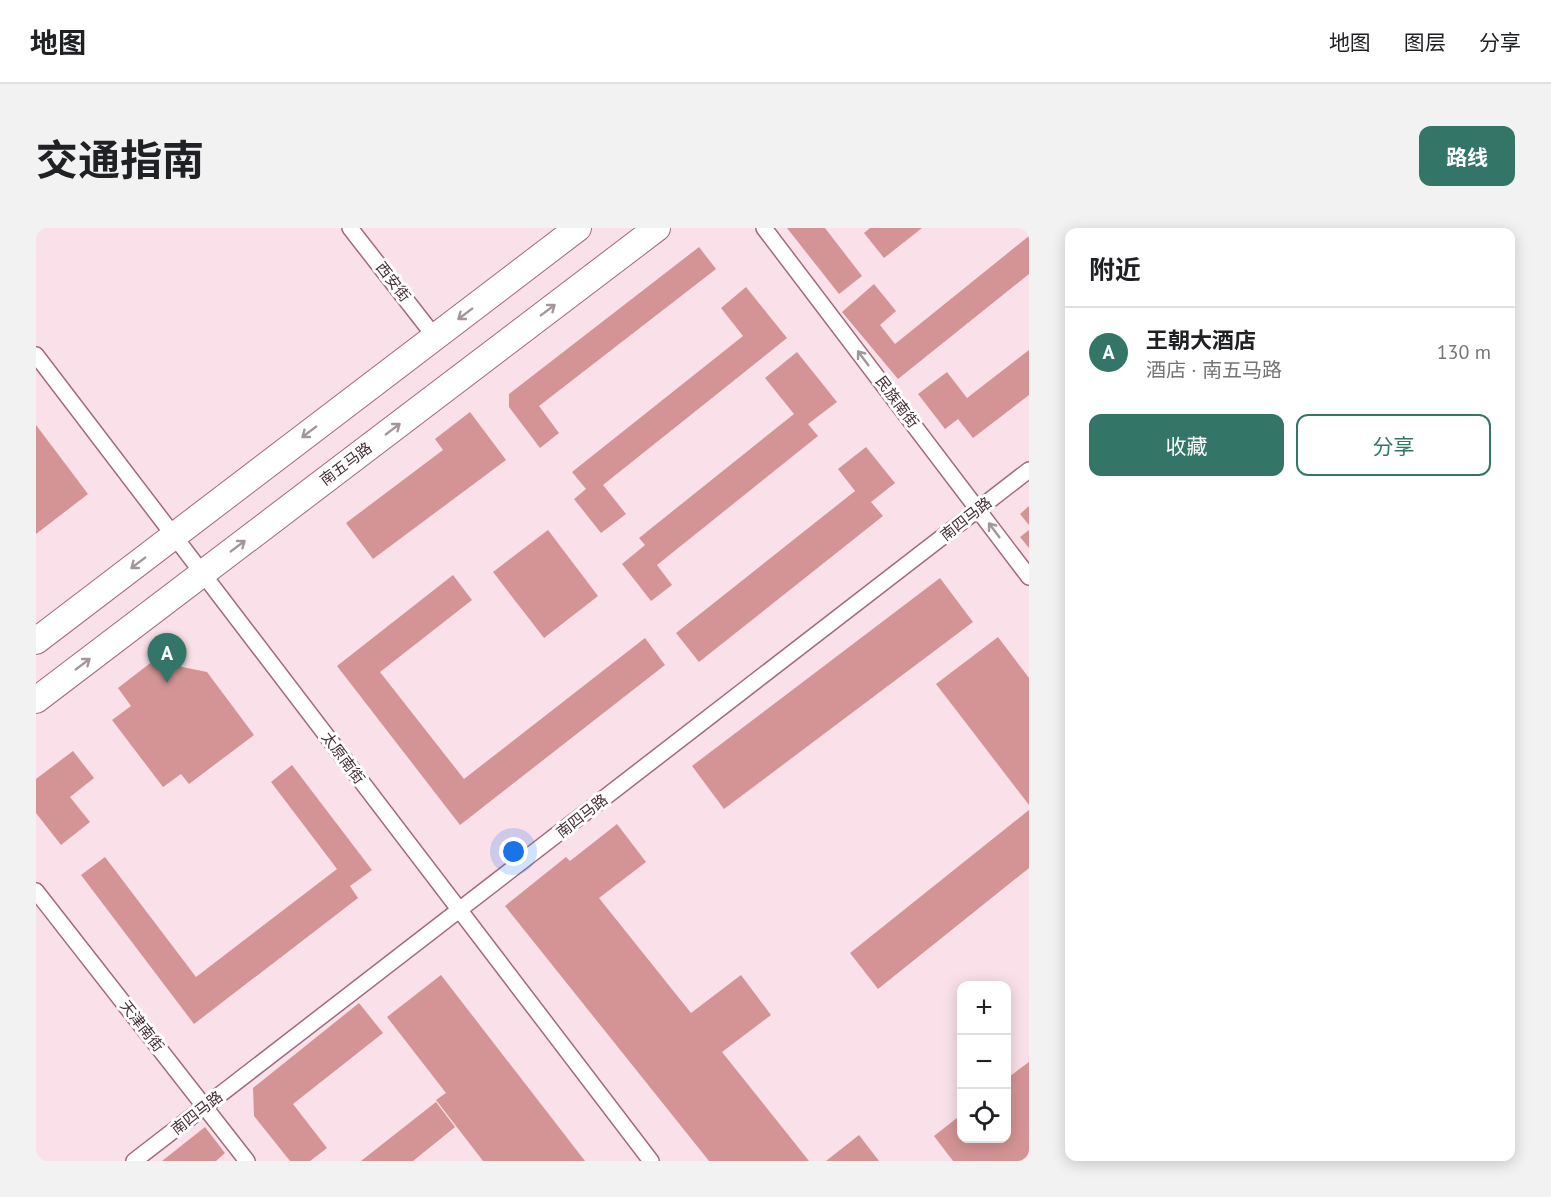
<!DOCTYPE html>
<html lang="zh">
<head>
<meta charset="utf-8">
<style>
  body { margin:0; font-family:"PT Sans","Noto Sans SC",sans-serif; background:#f2f2f2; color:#202124 }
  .controls { position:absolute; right:18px; bottom:18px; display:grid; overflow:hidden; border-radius:12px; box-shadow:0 3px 15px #0003 }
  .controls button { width:54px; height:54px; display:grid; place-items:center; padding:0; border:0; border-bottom:2px solid #e0e0e0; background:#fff; color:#202124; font:30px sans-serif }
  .you { position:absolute; left:478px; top:624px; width:21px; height:21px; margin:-15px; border:4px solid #fff; border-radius:50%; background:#1a73e8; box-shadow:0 0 0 9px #1a73e833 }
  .badge { display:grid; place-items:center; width:39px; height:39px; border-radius:50%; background:#337668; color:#fff; font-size:20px; font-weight:700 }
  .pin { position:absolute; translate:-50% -50px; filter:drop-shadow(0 2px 3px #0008) }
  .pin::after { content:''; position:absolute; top:32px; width:21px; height:18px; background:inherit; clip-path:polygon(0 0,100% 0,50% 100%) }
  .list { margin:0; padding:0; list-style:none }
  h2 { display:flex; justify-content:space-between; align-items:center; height:78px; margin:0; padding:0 24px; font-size:26px }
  h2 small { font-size:20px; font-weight:400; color:#757577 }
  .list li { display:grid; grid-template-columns:39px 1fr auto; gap:18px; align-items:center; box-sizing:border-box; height:90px; padding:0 24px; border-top:2px solid #e0e0e0 }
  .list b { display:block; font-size:22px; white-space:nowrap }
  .list p { margin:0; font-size:20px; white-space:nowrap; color:#757577 }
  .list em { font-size:20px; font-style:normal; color:#757577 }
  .actions { display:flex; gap:12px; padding:18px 24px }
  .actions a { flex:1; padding:14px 0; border:2px solid #337668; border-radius:12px; text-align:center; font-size:21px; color:#337668 }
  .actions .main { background:#337668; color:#fff }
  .icon { flex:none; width:33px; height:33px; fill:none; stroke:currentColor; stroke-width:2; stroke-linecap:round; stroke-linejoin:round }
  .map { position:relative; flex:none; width:993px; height:933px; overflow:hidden; border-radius:12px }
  header { display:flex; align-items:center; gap:36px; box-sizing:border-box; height:84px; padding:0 30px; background:#fff; border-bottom:2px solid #e0e0e0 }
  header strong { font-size:28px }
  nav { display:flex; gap:33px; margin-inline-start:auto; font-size:21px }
  .intro { display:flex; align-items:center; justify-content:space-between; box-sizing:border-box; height:144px; padding:0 36px }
  h1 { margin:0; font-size:42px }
  .button { padding:15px 27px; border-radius:12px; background:#337668; color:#fff; font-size:21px; font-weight:700 }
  main { display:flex; gap:36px; padding:0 36px }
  aside { flex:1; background:#fff; border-radius:12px; box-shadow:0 3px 15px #0003 }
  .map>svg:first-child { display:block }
  .building { fill:#d49495 }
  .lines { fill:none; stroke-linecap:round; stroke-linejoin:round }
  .minor-casing { stroke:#a36a7d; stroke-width:18 }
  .primary-casing { stroke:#a36a7d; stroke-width:28 }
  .minor { stroke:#fff; stroke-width:15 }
  .primary { stroke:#fff; stroke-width:26 }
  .oneway { stroke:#a2969a }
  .labels { text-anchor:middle; stroke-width:6; stroke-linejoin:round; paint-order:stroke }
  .street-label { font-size:15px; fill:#452c34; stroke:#fff }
</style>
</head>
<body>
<header>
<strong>地图</strong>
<nav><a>地图</a><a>图层</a><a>分享</a></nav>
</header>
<div class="intro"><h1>交通指南</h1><a class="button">路线</a></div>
<main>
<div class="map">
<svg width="993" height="933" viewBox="0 0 993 933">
  <rect width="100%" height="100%" fill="#fae0e8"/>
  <g class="building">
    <path d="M751 0H789L826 48 803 66Z"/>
    <path d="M834 0H886L848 30 828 5Z"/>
    <path d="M993 8V46L862 151 806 84 838 56 860 83 844 97 859 116Z"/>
    <path d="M663 19 680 41 503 178 523 205 504 220 473 179V166Z"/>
    <path d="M710 59 751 110 567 257 590 286 565 305 538 271 550 261 536 244 707 108 685 80Z"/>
    <path d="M993 122V167L937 210 922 191 909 201 882 166 911 144 931 170Z"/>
    <path d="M761 124 801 174 772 196 782 208 621 337 636 357 615 373 586 336 609 317 603 310 758 186 729 150Z"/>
    <path d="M434 184 470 232 337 331 310 295 407 222 399 211Z"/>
    <path d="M0 197 52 266 0 306Z"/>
    <path d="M830 219 859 255 835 274 847 288 663 434 640 405 819 263 802 241Z"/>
    <path d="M993 278V297L984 286Z"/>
    <path d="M512 302 562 368 508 410 457 344Z"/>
    <path d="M993 302V320L984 309Z"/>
    <path d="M417 347 436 372 344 444 428 551 609 410 629 437 424 597 301 438Z"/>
    <path d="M904 350 937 394 688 581 656 538Z"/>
    <path d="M962 409 993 450V577L900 456Z"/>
    <path d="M117 433 171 444 218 507 153 556 145 546 127 559 76 492 95 478 82 460Z"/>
    <path d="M37 523 58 550 34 569 54 594 25 617 0 585V551Z"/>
    <path d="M256 537 336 642 314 658 322 670 158 796 45 647 69 629 160 749 301 641 235 554Z"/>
    <path d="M993 582V640L842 761 814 725Z"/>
    <path d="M581 596 610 634 563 670 655 785 705 747 735 787 686 824 773 933H673L469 678 530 629 534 633Z"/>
    <path d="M405 747 549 933H447L400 872 410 865 351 789Z"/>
    <path d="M323 775 347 805 257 876 291 920 274 933H254L218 888 217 860Z"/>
    <path d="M993 834V933H917L898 908 926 886V910H970V851Z"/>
    <path d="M400 874 419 899 377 933H325Z"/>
    <path d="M169 899 189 925 180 933H126Z"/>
    <path d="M823 907 843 933H790Z"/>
  </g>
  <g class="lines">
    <g class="minor-casing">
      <g id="minor">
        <path d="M314 0 399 109"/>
        <path d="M728 0 993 349"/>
        <path d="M0 127 615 933"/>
        <path d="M0 663 211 933"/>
        <path d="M98 933 993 242"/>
      </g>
    </g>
    <g class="primary-casing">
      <g id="primary">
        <path d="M0 413 542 0"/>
        <path d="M0 472 621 0"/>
      </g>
    </g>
    <use href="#minor" class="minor"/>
    <use href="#primary" class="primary"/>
  </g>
  <defs><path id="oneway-shaft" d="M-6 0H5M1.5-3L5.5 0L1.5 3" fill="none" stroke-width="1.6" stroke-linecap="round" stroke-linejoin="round" transform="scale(1.5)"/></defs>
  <g class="oneway">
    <use href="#oneway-shaft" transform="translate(512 82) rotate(-37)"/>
    <use href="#oneway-shaft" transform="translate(429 86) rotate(143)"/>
    <use href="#oneway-shaft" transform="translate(827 130) rotate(-127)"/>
    <use href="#oneway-shaft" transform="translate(357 201) rotate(-37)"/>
    <use href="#oneway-shaft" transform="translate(273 204) rotate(143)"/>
    <use href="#oneway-shaft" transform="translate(958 302) rotate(-127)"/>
    <use href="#oneway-shaft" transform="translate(202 318) rotate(-37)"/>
    <use href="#oneway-shaft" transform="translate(102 335) rotate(143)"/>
    <use href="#oneway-shaft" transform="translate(47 436) rotate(-37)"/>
  </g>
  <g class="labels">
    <g class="street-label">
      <text transform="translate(357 54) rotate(52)" y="5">西安街</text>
      <text transform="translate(861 174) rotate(53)" y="5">民族南街</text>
      <text transform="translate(310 236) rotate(-37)" y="5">南五马路</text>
      <text transform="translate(930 291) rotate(-38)" y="5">南四马路</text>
      <text transform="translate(307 530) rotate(53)" y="5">太原南街</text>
      <text transform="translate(546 588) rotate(-38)" y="5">南四马路</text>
      <text transform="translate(106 798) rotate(52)" y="5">天津南街</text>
      <text transform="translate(161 885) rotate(-38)" y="5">南四马路</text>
    </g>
  </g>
</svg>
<div class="controls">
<button>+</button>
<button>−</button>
<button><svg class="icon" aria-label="locate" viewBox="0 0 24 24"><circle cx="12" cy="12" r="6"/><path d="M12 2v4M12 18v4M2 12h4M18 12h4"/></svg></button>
</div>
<div class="you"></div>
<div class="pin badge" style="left:131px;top:455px">A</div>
</div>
<aside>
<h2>附近<small></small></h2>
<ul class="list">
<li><span class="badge">A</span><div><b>王朝大酒店</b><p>酒店 · 南五马路</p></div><em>130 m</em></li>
</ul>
<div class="actions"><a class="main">收藏</a><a>分享</a></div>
</aside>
</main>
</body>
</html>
